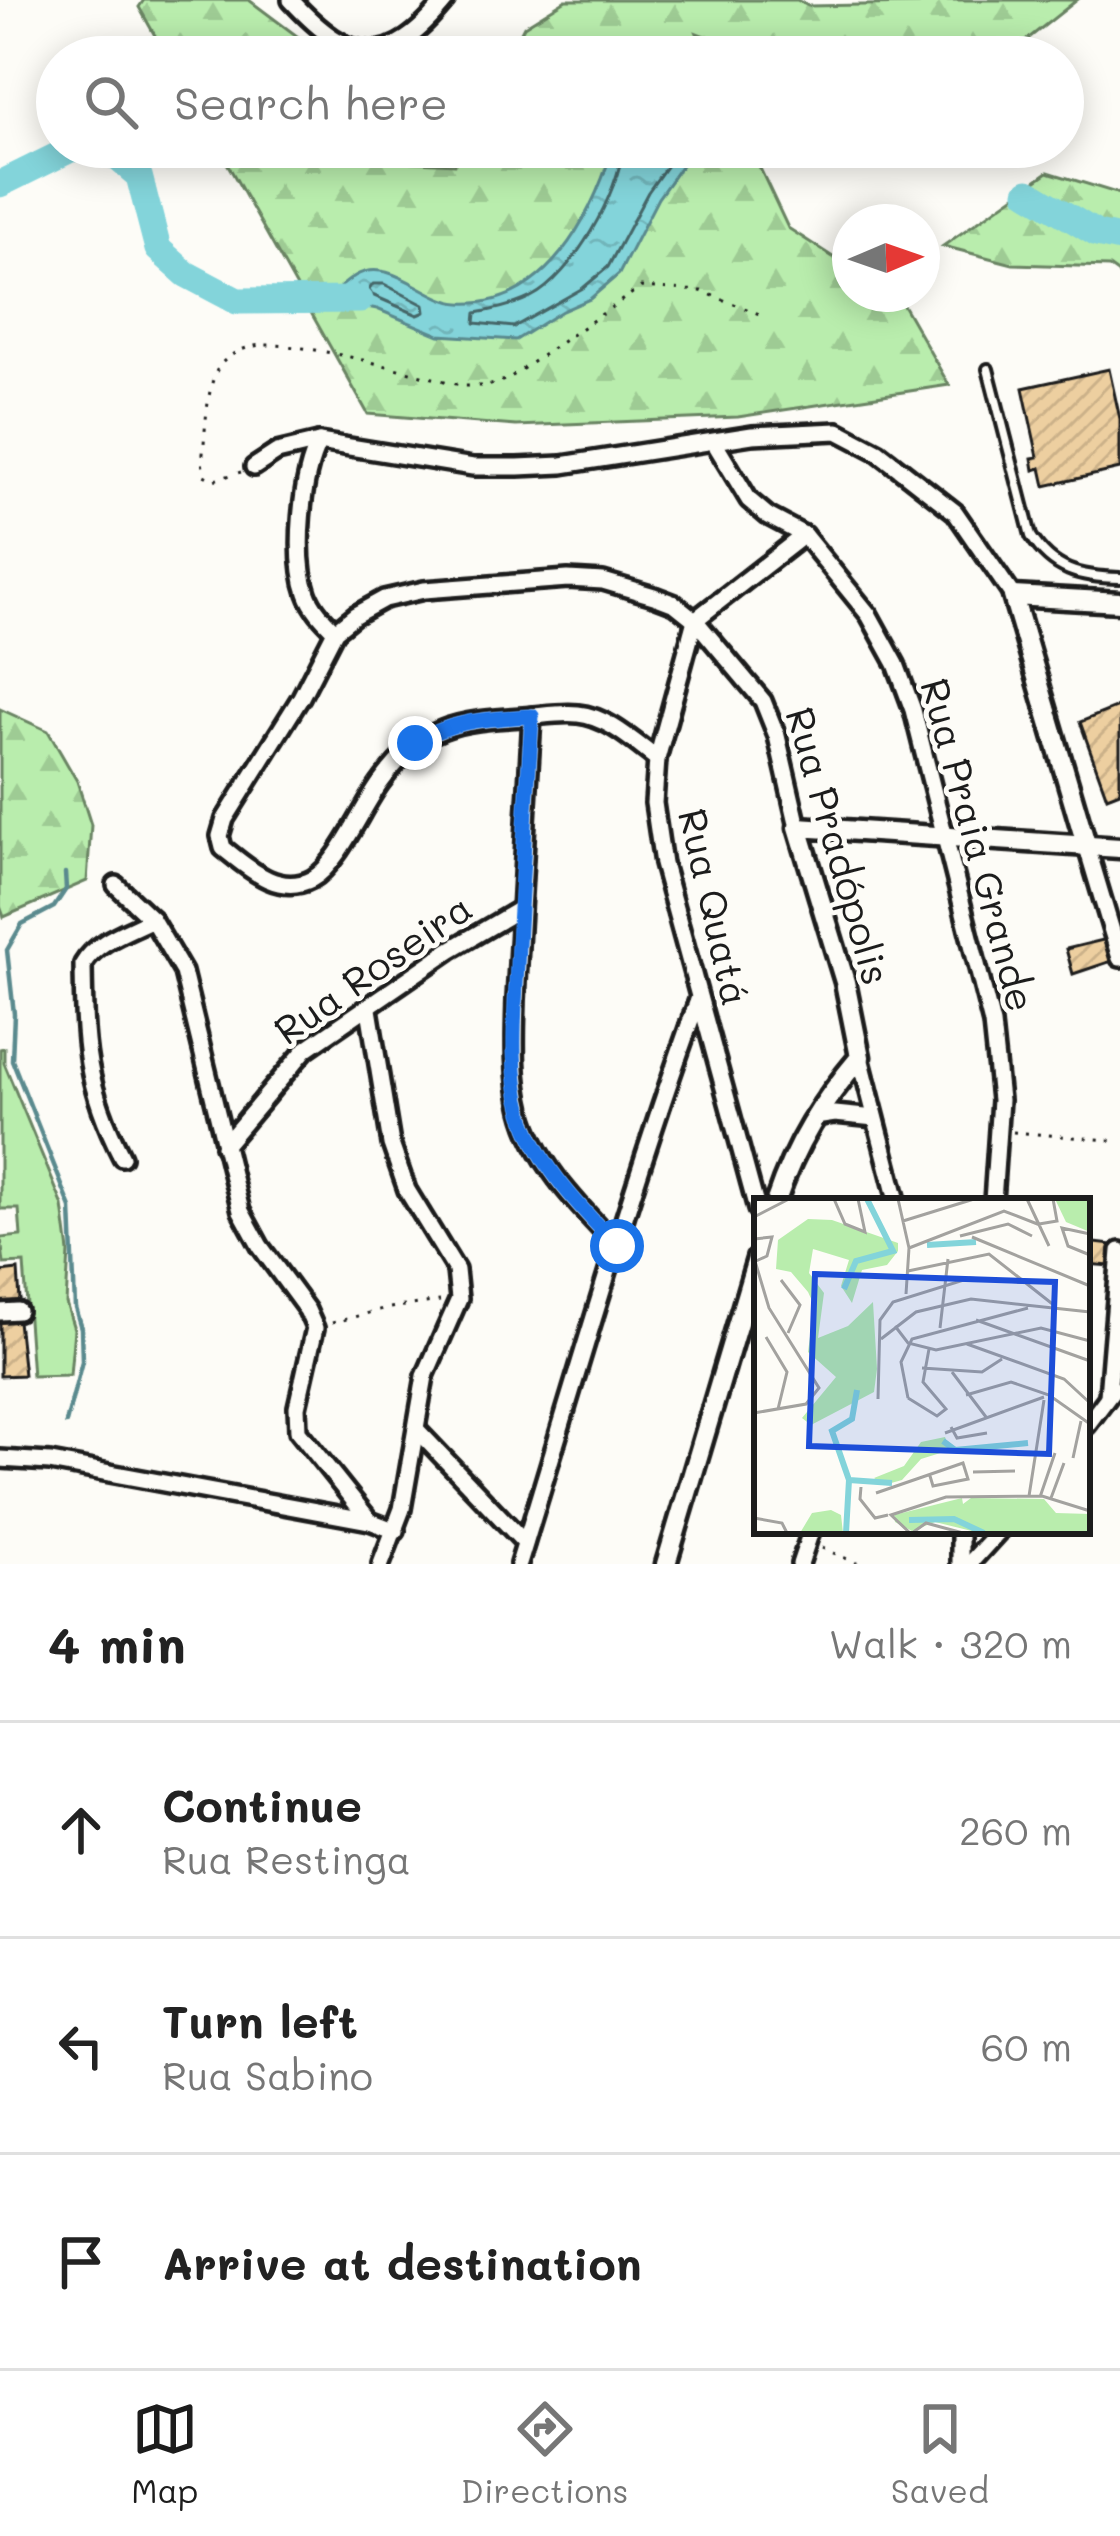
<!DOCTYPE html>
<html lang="en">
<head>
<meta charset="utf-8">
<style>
  body { margin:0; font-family:Mali,sans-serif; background:#f2f2f2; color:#222 }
  .compass { position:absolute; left:832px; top:204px; width:108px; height:108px; border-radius:50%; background:#fff; box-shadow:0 6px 30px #0003; rotate:88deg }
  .stop { position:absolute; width:36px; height:36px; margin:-27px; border:9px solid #1a73e8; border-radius:50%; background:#fff }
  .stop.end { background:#1a73e8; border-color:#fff; box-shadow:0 3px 12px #0008 }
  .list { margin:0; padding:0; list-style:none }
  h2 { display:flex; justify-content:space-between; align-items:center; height:156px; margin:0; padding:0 48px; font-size:51px }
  h2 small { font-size:39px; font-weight:400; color:#767676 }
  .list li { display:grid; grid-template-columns:78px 1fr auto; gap:36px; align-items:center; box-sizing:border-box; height:216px; padding:0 48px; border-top:3px solid #e0e0e0 }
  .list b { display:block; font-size:45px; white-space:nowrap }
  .list p { margin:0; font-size:39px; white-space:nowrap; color:#767676 }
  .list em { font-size:39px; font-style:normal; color:#767676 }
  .icon { flex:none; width:66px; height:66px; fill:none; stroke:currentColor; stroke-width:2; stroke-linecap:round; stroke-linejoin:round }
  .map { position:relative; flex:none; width:1120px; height:1564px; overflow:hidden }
  .search { position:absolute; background:#fff; box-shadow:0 6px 30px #0003; left:36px; right:36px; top:36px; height:132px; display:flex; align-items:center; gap:30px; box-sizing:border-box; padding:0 42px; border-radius:66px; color:#767676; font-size:45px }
  .sheet { height:804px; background:#fff }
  nav { display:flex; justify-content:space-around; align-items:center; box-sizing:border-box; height:168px; border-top:3px solid #e0e0e0; background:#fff; font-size:33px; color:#767676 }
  nav a { display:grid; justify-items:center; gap:6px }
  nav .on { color:#1c1c1c }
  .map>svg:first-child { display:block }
  .green { fill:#b9edad; stroke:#6a8464; stroke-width:3 }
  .forest { fill:url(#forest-firs); stroke:#6a8464; stroke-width:3 }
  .water { fill:url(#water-ripples); stroke:#5a8a8e; stroke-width:3 }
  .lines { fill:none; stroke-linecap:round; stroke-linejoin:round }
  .shore { stroke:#456668; stroke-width:3 }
  .stream { stroke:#5a8a8e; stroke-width:4.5 }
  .river { stroke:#83d4da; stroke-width:27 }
  .building { fill:url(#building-hatch); stroke:#1c1c1c; stroke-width:3 }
  .service-casing { stroke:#1c1c1c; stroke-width:16 }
  .minor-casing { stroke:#1c1c1c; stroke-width:24 }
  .tertiary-casing { stroke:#1c1c1c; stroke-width:27 }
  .path { stroke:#1c1c1c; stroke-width:3; stroke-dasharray:3 9; stroke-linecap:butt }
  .service { stroke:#fdfcf7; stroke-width:8 }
  .minor { stroke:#fdfcf7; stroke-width:15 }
  .tertiary { stroke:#fdfcf7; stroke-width:18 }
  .route { stroke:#1a73e8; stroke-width:15 }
  .labels { text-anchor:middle; stroke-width:10; stroke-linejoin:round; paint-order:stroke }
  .street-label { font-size:39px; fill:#1c1c1c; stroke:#fdfcf7 }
  .inset-river { fill:none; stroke:#83d4da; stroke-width:6 }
  .inset-road { fill:none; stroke:#a3a29f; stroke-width:3 }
  .view { fill:#1d4ed8; fill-opacity:0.15; stroke:#1d4ed8; stroke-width:6 }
  .inset-edge { fill:none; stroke:#1c1c1c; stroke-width:6 }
</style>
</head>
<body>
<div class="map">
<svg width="1120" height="1564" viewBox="0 0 1120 1564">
  <defs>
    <pattern id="forest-firs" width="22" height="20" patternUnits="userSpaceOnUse" patternTransform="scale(3)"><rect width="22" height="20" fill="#b9edad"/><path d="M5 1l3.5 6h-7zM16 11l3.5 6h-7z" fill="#9ecb94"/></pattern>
    <pattern id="water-ripples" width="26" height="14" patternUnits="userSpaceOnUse" patternTransform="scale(3)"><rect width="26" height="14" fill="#83d4da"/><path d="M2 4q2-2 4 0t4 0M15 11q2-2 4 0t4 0" fill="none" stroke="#71b5ba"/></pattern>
    <pattern id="building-hatch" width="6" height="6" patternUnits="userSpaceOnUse" patternTransform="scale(3)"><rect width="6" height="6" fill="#edcfa0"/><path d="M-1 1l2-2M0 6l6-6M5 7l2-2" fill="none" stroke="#cbb189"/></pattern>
  </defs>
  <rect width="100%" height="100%" fill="#fdfcf7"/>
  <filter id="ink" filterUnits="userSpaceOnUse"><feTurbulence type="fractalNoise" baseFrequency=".00833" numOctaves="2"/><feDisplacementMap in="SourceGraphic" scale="24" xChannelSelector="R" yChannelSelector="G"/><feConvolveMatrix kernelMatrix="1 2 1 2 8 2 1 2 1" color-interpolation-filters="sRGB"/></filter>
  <g filter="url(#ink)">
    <path class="green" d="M4 1048V1063L63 1206 69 1252 66 1303 74 1329 70 1375 32 1376 24 1263 4 1264 1 1238 21 1236 19 1209H0V1049Z"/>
    <g class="forest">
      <path d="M144 0H249L325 57H167L139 7Z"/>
      <path d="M566 0H797L808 6 919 4 927 0H1077L1005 57H759L697 33 708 57H508L524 26Z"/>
      <path d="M218 147H391L398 161 455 164 464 147H750L788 228 850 268V294H889L902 303 949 385 738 417 516 426 368 414Z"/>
      <path d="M1048 172 1120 194V275L1109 267 1013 264 943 246Z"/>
      <path d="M0 709 48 731 77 781 91 825 87 881 4 917 0 906Z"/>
    </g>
    <path class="water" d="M613 147H704L689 155 658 198 619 274 590 299 562 311 516 340 439 335 377 309 326 299C335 292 345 282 355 276 390 255 426 301 460 303 546 308 592 216 613 147Z"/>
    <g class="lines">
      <g class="shore">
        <path d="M623 147C619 192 573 276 531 297 515 305 494 310 476 313L475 323 514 327 583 288 608 267 648 192 680 147"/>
        <path d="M373 284H384L424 305 425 312 418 315 372 295 369 290Z"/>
      </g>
      <path class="stream" d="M65 873 66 889 54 907 22 924 7 950 14 1014 12 1060 71 1208 75 1308 81 1328 82 1361 66 1423"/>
      <g class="river">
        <path d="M105 147 139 176 158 249 186 274 237 301 360 300"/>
        <path d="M0 184 71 149 88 147"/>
        <path d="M1028 192 1097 234 1120 239"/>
      </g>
    </g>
    <g class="building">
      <path d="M1109 369 1120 419V469L1045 486 1041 468 1034 470 1032 458 1038 457 1023 388Z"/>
      <path d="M1120 706V792L1107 797 1080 722Z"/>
      <path d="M1107 939 1112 961 1073 974 1066 949Z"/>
      <path d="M1087 1242 1112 1245 1110 1266 1087 1264Z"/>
      <path d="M18 1270 20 1301 0 1302V1272Z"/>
      <path d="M18 1321 24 1375 0 1376V1322Z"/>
    </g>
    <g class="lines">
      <g class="service-casing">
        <path id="service" d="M988 369 1031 536C1053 571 1080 577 1120 578"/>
      </g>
      <g class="minor-casing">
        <g id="minor">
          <path d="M291 0C352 66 389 70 446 0"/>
          <path d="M319 442C301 476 294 556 307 593 312 608 324 620 335 631"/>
          <path d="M714 442 749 500 768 516 804 535 869 615 896 664 913 710 992 1024 1000 1100 993 1201"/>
          <path d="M254 467 277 452 319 442 473 467H518L562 465 752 435 838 431 878 452 955 512 1013 596"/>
          <path d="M532 716 516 999C515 1036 513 1075 522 1110 535 1163 581 1208 617 1246"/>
          <path d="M657 759C634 742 608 717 578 714 561 712 540 716 523 717 456 721 423 725 381 782 362 807 338 865 312 879 278 897 247 867 223 848L220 836 225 819 301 697 335 631 355 615 384 599 424 590 568 579 603 581 654 596 675 604 695 620 763 701 777 736 798 827"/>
          <path d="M1086 844 1120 958"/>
          <path d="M116 885 152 919 183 972 241 1211 260 1246 307 1310 315 1328 297 1407 298 1431 370 1521"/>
          <path d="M369 1009 391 1144 407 1190 456 1270 459 1299 425 1376 402 1509 381 1564"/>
          <path d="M860 1057 897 1201"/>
          <path d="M815 1117 835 1114 875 1118"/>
          <path d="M224 1146 306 1049 450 950 520 909"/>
          <path d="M122 1157C85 1085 84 1044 83 964 96 941 129 931 152 919"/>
          <path d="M757 1209 663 864 654 803 657 759 695 620 804 535"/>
          <path d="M0 1312 18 1311"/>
          <path d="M1108 1396 1120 1251"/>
          <path d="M1087 1425 1114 1389"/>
          <path d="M417 1430 525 1543"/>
          <path d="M0 1459 50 1462 370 1521 396 1531"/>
          <path d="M519 1564C577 1375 631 1185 698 1000"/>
          <path d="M800 1564 811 1531"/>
          <path d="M960 1564V1531"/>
          <path d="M969 1564 999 1531"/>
        </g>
      </g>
      <g class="tertiary-casing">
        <g id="tertiary">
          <path d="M1086 844 1013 596 1120 602"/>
          <path d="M776 1201C795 1144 822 1102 860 1057L845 982 798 827 1120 848"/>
          <path d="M666 1564 757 1259"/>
        </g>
      </g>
      <g class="path">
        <path d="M241 472 214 480 204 475 202 461C206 437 205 380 222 363 232 352 250 345 264 345 318 344 409 373 465 386H488L508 379 641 287 701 291 762 315"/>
        <path d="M1013 1132 1120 1141"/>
        <path d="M332 1323 383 1309 440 1301"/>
        <path d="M822 1548 859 1564"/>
      </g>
      <use href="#service" class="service"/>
      <use href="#minor" class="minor"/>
      <use href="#tertiary" class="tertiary"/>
    </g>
  </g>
  <g class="lines" filter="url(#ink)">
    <path class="route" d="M415 743C453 719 489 719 532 716 527 799 521 882 517 965 515 1012 509 1065 522 1112 537 1164 581 1208 617 1246"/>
  </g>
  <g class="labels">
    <g class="street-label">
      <text transform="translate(978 845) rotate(75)" y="14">Rua Praia Grande</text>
      <text transform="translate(838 846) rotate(74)" y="14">Rua Pradópolis</text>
      <text transform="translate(714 907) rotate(77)" y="14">Rua Quatá</text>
      <text transform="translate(373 969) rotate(-35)" y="14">Rua Roseira</text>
    </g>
  </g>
  <g transform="translate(754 1198)">
    <rect width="336" height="336" fill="#fdfcf7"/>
    <path d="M54 21 78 22 144 45V53L133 67 108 72 98 105 87 88 95 62 59 51 55 75 70 95 64 140 94 128 119 104 123 171 120 194 57 227 48 220 82 179 54 154 60 107 54 94 37 74 22 71 24 42ZM191 239 196 252 167 261 148 282 130 287 120 280 150 268 167 244ZM208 300 209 306 217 300 290 301 302 315 336 316V335H226L181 324 158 333 141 324 140 317ZM77 312 87 317 89 335H46L58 315Z" fill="#b9edad"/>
    <path d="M301 1H336V34L312 24Z" fill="#b9edad"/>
    <path class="inset-river" d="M173 47 222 44M90 91 102 63 139 53 113 1M189 243 201 252 274 245M95 282 138 285M155 322 200 321 230 335M92 335 95 282 78 233 98 221 103 192"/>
    <path class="inset-road" d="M80 1 91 26 111 34 104 1M144 1 155 50 152 96M273 1 295 48M0 19 35 1M149 23 220 1M285 26 303 23 299 1M336 36 308 30 314 48 336 57M206 38 254 26 278 38M218 39 336 88M0 41 18 39 13 58 2 63M155 50 250 13 286 27M154 73 235 56 301 108M27 82 46 107 34 135M222 122 336 163M141 128 154 145 182 152 287 130 336 143M186 130 194 61M12 139 33 174 24 211M127 141 162 114 217 101 336 114M213 146 310 181 336 205M168 170 228 174 248 161M198 174 232 219M212 197 257 184 295 197 336 226M154 200 147 164 158 141 274 110M154 200 183 218 192 211 169 184 175 151M124 201 126 122 139 104 216 80 275 85M0 215 52 206 65 190 15 110 1 63M197 229 203 240 233 235M191 235 290 199M319 260 327 223M219 274 261 273M107 289 106 301 121 320 134 317M122 295 209 265 214 281 179 288 176 278M275 298 290 202M286 299 301 255M297 300 310 265M0 320 28 325 33 335M156 335 137 317 192 299 288 298 336 313M158 335 172 325 209 335"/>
    <path class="view" d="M61 76 301 84 295 256 55 248Z"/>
    <rect width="336" height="336" class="inset-edge"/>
  </g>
</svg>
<svg class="compass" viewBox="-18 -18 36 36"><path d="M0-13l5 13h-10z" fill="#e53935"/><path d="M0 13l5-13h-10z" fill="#767676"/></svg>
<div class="stop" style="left:617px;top:1246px"></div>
<div class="stop end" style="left:415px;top:743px"></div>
<div class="search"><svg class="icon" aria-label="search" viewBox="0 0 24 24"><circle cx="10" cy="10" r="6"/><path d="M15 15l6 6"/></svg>Search here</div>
</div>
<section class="sheet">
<h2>4 min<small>Walk · 320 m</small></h2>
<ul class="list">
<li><svg class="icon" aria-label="ahead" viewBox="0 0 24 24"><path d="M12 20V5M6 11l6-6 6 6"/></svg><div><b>Continue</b><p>Rua Restinga</p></div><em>260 m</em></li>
<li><svg class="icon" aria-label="left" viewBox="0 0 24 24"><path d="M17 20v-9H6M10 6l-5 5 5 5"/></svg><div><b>Turn left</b><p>Rua Sabino</p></div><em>60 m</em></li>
<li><svg class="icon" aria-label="arrive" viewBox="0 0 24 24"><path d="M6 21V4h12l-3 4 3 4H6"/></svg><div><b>Arrive at destination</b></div></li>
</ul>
</section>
<nav>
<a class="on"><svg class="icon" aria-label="map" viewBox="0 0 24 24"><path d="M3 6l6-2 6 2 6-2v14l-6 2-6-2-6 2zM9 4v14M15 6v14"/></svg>Map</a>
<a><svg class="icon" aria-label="directions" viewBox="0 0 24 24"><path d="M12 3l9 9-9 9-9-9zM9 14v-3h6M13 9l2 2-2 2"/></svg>Directions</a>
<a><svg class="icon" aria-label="saved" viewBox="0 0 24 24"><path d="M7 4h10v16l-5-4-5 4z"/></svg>Saved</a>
</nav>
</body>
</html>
